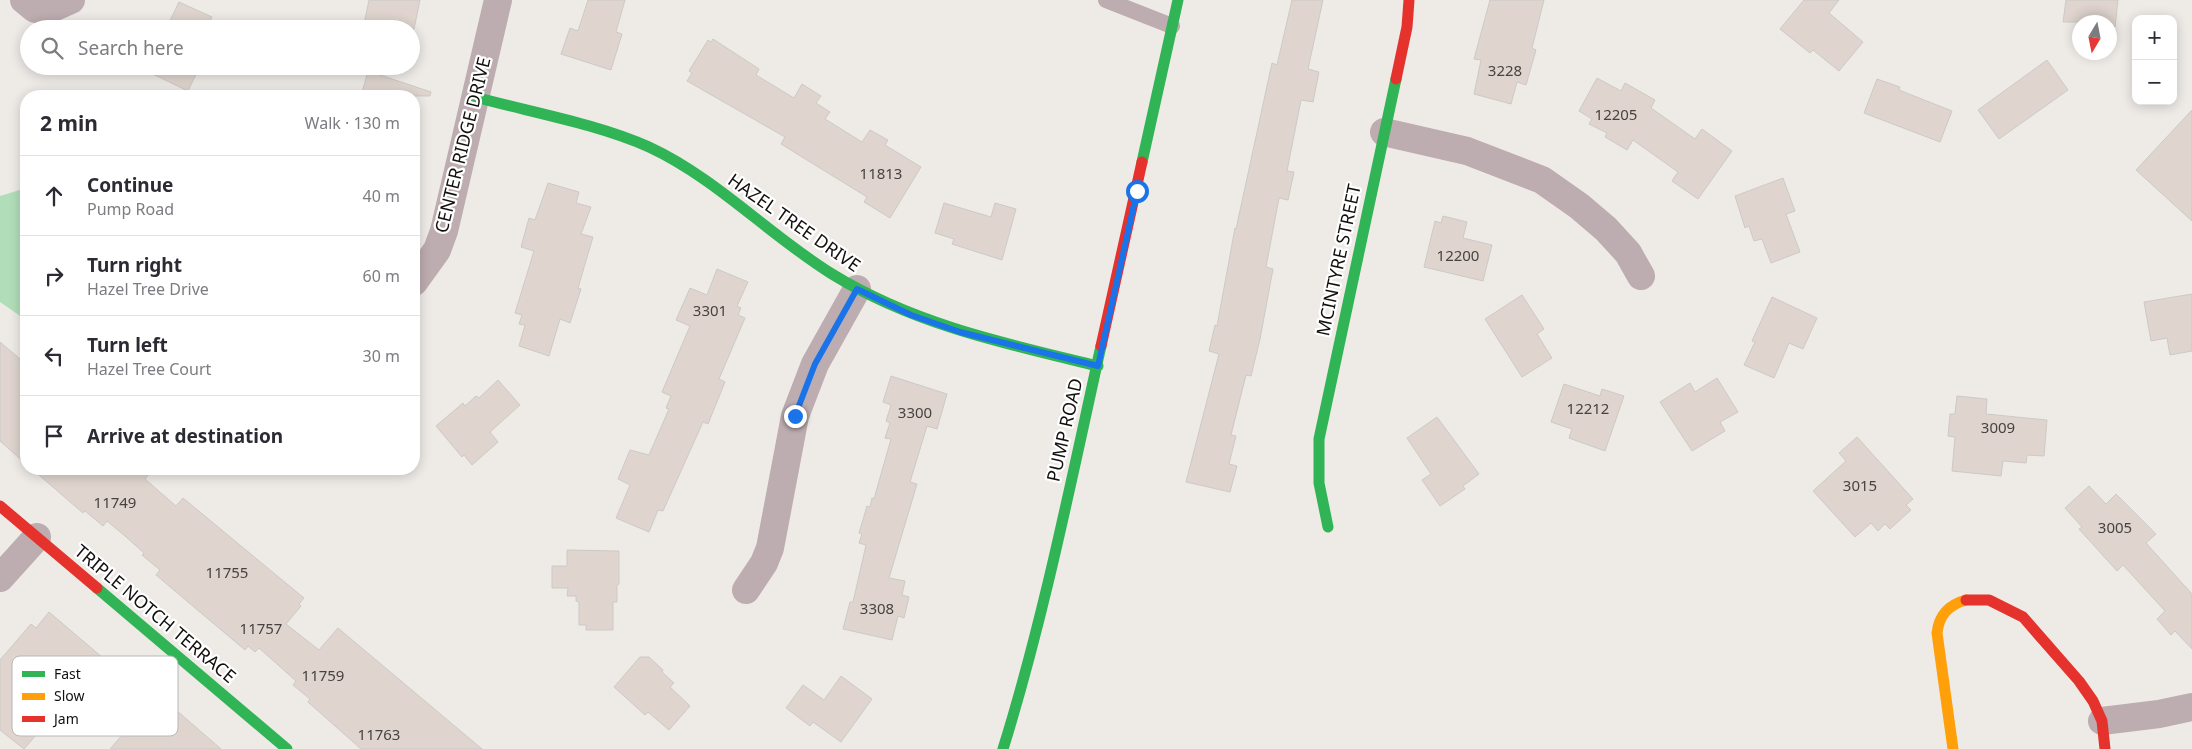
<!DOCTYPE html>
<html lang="en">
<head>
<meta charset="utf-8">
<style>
  body { margin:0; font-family:"Noto Sans",sans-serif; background:#f7f7f7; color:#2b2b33 }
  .controls { position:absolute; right:15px; top:15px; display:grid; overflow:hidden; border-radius:10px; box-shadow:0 2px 12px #0003 }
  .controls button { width:45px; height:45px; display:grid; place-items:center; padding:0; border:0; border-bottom:1px solid #e1e1e2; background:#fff; color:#2b2b33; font:25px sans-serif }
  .compass { position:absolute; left:2072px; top:15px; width:45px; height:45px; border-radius:50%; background:#fff; box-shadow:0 2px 12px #0003; rotate:190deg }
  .stop { position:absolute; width:15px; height:15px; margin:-11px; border:4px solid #1a73e8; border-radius:50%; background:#fff }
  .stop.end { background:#1a73e8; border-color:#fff; box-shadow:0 1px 5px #0008 }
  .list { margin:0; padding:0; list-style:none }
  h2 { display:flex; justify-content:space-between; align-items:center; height:65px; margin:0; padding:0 20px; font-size:21px }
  h2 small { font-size:16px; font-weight:400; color:#7c7c81 }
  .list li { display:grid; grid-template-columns:32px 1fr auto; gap:15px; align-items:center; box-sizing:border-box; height:80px; padding:0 20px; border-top:1px solid #e1e1e2 }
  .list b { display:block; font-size:19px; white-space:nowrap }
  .list p { margin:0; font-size:16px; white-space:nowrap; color:#7c7c81 }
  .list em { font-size:16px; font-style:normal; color:#7c7c81 }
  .icon { flex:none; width:28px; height:28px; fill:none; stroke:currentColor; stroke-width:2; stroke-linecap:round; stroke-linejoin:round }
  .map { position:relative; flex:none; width:2192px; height:749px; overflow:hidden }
  .search { position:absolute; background:#fff; box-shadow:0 2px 12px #0003; left:20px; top:20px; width:400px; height:55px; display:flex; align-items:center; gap:12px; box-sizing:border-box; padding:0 18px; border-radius:28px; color:#7c7c81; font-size:19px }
  .panel { position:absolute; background:#fff; box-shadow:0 2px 12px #0003; left:20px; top:90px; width:400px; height:385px; border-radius:20px }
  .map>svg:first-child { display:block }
  .forest { fill:#b1deb9 }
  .building { fill:#dfd4ce; stroke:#ccc9c7 }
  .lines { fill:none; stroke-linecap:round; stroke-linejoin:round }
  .lane { stroke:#bdacb0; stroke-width:16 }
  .street { stroke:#bdacb0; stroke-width:28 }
  .fast { stroke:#30b455; stroke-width:11 }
  .slow { stroke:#ff9f0a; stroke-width:11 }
  .jam { stroke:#e5322d; stroke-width:11 }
  .route { stroke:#1a73e8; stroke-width:6 }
  .labels { text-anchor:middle; stroke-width:4.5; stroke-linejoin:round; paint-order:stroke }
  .number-label { font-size:15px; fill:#484340 }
  .street-label { font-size:18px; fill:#12100e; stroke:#fff }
  .key { fill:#fff; stroke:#b8b7b7; stroke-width:1 }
  .key-label { font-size:14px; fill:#12100e }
</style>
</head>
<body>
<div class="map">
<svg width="2192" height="749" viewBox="0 0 2192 749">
  <rect width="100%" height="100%" fill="#eeebe7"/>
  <path class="forest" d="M26 188V320L0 302V196Z"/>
  <g class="building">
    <path d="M369 0H420L414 29H363Z"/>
    <path d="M588 0H625L616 32 622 34 611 70 561 54 570 28 578 31Z"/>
    <path d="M1292 0H1323L1308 69 1319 72 1313 102 1301 100 1287 171 1294 172 1288 200 1279 198 1266 267 1273 269 1260 339 1251 376 1246 375 1231 435 1236 436 1229 464 1237 466 1230 492 1186 482 1219 354 1209 351 1215 325 1217 326 1235 228 1236 229 1272 63 1277 65Z"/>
    <path d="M1490 0H1544L1532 48 1536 50 1526 85 1517 82 1511 104 1474 94 1481 60 1474 59Z"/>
    <path d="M1804 0H1839L1829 13 1863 42 1839 71 1813 50 1810 53 1780 29Z"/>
    <path d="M2066 0H2118L2115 27 2110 26V22H2063Z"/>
    <path d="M179 2 212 17 206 29H166Z"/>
    <path d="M713 39 759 69 756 75 794 98 802 84 821 96 816 103 830 112 825 119 862 142 870 130 888 140 885 145 921 167 890 218 864 202 867 197 781 144 785 137 687 81 692 73 689 71 708 40 711 42Z"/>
    <path d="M2047 60 2068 90 1999 139 1978 110Z"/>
    <path d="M136 66H200L188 91Z"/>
    <path d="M368 71 431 92 430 96H361Z"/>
    <path d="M1597 78 1621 91 1625 83 1655 100 1651 108 1695 139 1702 129 1732 151 1698 199 1672 181 1678 172 1633 140 1627 150 1605 137 1607 133 1589 124 1592 119 1579 111Z"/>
    <path d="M1877 79 1900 87 1899 90 1952 111 1940 142 1864 113Z"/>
    <path d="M2192 110V221L2136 170Z"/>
    <path d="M1783 178 1795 211 1786 214 1800 252 1771 263 1762 239 1754 241 1749 226 1745 228 1735 196Z"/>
    <path d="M548 183 579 192 576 203 591 207 581 234 593 237 578 288 581 289 570 323 560 319 549 356 519 346 525 325 519 324 522 315 515 313 534 251 521 247 529 218 535 220Z"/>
    <path d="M944 203 991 217 995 203 1016 209 1002 260 952 244 954 239 935 233Z"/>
    <path d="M1443 216 1467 222 1463 238 1492 245 1483 281 1424 267 1435 221 1441 223Z"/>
    <path d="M717 269 748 282 737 306 741 308 738 315 745 318 719 379 725 382 708 424 703 422 663 511 658 510 649 532 616 518 630 485 618 479 630 450 649 455 669 409 666 408 671 396 662 392 690 326 676 320 690 288 707 295Z"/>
    <path d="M2192 294V351L2170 355 2167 338 2151 341 2144 302Z"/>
    <path d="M1522 295 1544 329 1537 334 1552 358 1522 377 1485 319Z"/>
    <path d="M1772 297 1817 318 1803 349 1789 343 1774 378 1744 365 1755 342 1752 341Z"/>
    <path d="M0 342 26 364V464L0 441Z"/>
    <path d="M891 376 947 394 937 429 927 426 910 482 917 484 889 578 905 581 902 595 909 597 904 618 898 616 892 640 843 629 850 602H853L866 545 859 543 862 534 859 533 867 506 870 507 872 498 874 499 891 439 885 438 890 423 886 421 891 405 883 402Z"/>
    <path d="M1717 378 1738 412 1720 422 1725 431 1692 451 1660 402 1690 383 1695 392Z"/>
    <path d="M498 380 520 405 490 432 498 442 472 465 464 455 462 457 436 426 463 403 465 406 476 396 479 398Z"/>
    <path d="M1564 384 1600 396 1602 389 1624 396 1605 451 1569 438 1572 429 1551 422Z"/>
    <path d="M1957 396 1987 399 1986 414 2047 420 2044 456 2027 455 2026 463 2003 461 2001 476 1952 471 1955 437 1948 436 1950 414H1955Z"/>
    <path d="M1437 417 1479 474 1463 486 1465 489 1440 506 1422 480 1431 474 1407 438Z"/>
    <path d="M1857 437 1913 499 1906 505 1911 510 1890 529 1885 524 1878 531 1871 523 1855 537 1813 491 1846 461 1839 453Z"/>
    <path d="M32 469H153L145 479 176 506 183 498 304 598 299 604 301 606 286 624 319 650 338 628 482 749H361L308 702 310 699 293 685 296 681 277 664 259 648 255 652 248 646 245 650 156 575 160 570 142 555 144 553 125 536 107 521 103 526 85 511 83 513Z"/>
    <path d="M2089 486 2106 504 2116 494 2156 534 2146 543 2192 594V649L2175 631 2171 635 2157 619 2165 611 2123 565 2117 571 2079 529 2082 527 2065 508Z"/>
    <path d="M567 550 619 551V584L617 585V602H613V630H586V625H579V602L576 601V596H567L568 588H552V566H567Z"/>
    <path d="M49 612 103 658 24 749 0 730V660L31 624 36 628Z"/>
    <path d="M640 657H649L663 670 662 672 674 683 670 687 690 706 669 730 648 712 645 715 614 687Z"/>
    <path d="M841 676 872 699 841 742 813 722 810 726 786 708 803 685 824 700Z"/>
    <path d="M153 700 163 709 168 703 221 749H110Z"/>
  </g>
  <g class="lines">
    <path class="lane" d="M1106 0 1172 26"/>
    <g class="street">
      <path d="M24 0 35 9 53 8 71 0"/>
      <path d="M1384 132 1467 151 1542 180 1579 206 1606 229 1628 253 1641 276"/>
      <path d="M414 282 437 250 444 231 498 0"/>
      <path d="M0 578 37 537"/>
      <path d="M746 590 764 563 770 548 795 416 815 364 857 289"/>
      <path d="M2102 721 2159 714 2192 707"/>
    </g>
    <g class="fast">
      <path d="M475 97C530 112 598 124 649 147 716 178 769 235 832 274 913 324 1006 344 1098 366"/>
      <path d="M1142 162 1178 0"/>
      <path d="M1328 527 1319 483V439L1396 79"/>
      <path d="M97 588 287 749"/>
      <path d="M1003 749C1044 617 1071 481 1101 346"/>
    </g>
    <path class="slow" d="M1953 749 1937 633C1939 615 1948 605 1966 600"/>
    <g class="jam">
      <path d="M1396 79 1407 27 1409 0"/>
      <path d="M1101 346 1142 162"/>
      <path d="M0 506 97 588"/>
      <path d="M1966 600H1989L2023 617 2079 681 2093 701 2102 721 2105 749"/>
    </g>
  </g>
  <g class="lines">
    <path class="route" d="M795 416 815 364 857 289 911 315 960 332 1098 366 1137 191"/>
  </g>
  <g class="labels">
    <g class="number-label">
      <text x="1505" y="76">3228</text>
      <text x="1616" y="120">12205</text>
      <text x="881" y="179">11813</text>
      <text x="1458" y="261">12200</text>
      <text x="710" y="316">3301</text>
      <text x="1588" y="414">12212</text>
      <text x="915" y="418">3300</text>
      <text x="1998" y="433">3009</text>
      <text x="1860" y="491">3015</text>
      <text x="115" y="508">11749</text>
      <text x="2115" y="533">3005</text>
      <text x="227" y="578">11755</text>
      <text x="877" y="614">3308</text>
      <text x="261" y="634">11757</text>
      <text x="323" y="681">11759</text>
      <text x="379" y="740">11763</text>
    </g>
    <g class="street-label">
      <text transform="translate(463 145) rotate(-76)" y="6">CENTER RIDGE DRIVE</text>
      <text transform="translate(794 223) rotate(35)" y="6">HAZEL TREE DRIVE</text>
      <text transform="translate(1339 260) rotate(-78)" y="6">MCINTYRE STREET</text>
      <text transform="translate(1065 430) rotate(-77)" y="6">PUMP ROAD</text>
      <text transform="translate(155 614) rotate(40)" y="6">TRIPLE NOTCH TERRACE</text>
    </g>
  </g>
  <rect x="12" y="656" width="166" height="80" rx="8" class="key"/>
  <rect x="22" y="671" width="23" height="6" fill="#30b455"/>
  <rect x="22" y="693" width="23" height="7" fill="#ff9f0a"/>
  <rect x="22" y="716" width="23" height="6" fill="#e5322d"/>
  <g class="key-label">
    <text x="54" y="679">Fast</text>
    <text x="54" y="701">Slow</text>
    <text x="54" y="724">Jam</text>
  </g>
</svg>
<div class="controls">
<button>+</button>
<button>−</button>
</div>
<svg class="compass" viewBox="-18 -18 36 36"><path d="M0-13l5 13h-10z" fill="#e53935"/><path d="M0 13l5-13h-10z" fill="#7c7c81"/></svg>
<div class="stop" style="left:1137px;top:191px"></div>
<div class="stop end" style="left:795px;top:416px"></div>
<div class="search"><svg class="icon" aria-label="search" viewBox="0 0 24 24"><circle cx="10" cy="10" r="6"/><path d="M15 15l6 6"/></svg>Search here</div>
<section class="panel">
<h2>2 min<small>Walk · 130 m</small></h2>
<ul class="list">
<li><svg class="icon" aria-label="ahead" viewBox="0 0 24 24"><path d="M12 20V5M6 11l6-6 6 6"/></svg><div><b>Continue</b><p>Pump Road</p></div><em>40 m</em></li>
<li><svg class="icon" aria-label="right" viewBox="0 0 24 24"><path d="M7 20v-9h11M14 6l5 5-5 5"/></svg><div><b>Turn right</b><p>Hazel Tree Drive</p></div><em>60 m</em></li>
<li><svg class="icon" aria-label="left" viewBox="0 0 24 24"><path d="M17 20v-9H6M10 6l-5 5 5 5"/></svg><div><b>Turn left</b><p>Hazel Tree Court</p></div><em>30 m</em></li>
<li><svg class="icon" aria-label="arrive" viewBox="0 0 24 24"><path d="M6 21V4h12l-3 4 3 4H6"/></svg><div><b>Arrive at destination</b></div></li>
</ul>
</section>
</div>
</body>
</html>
